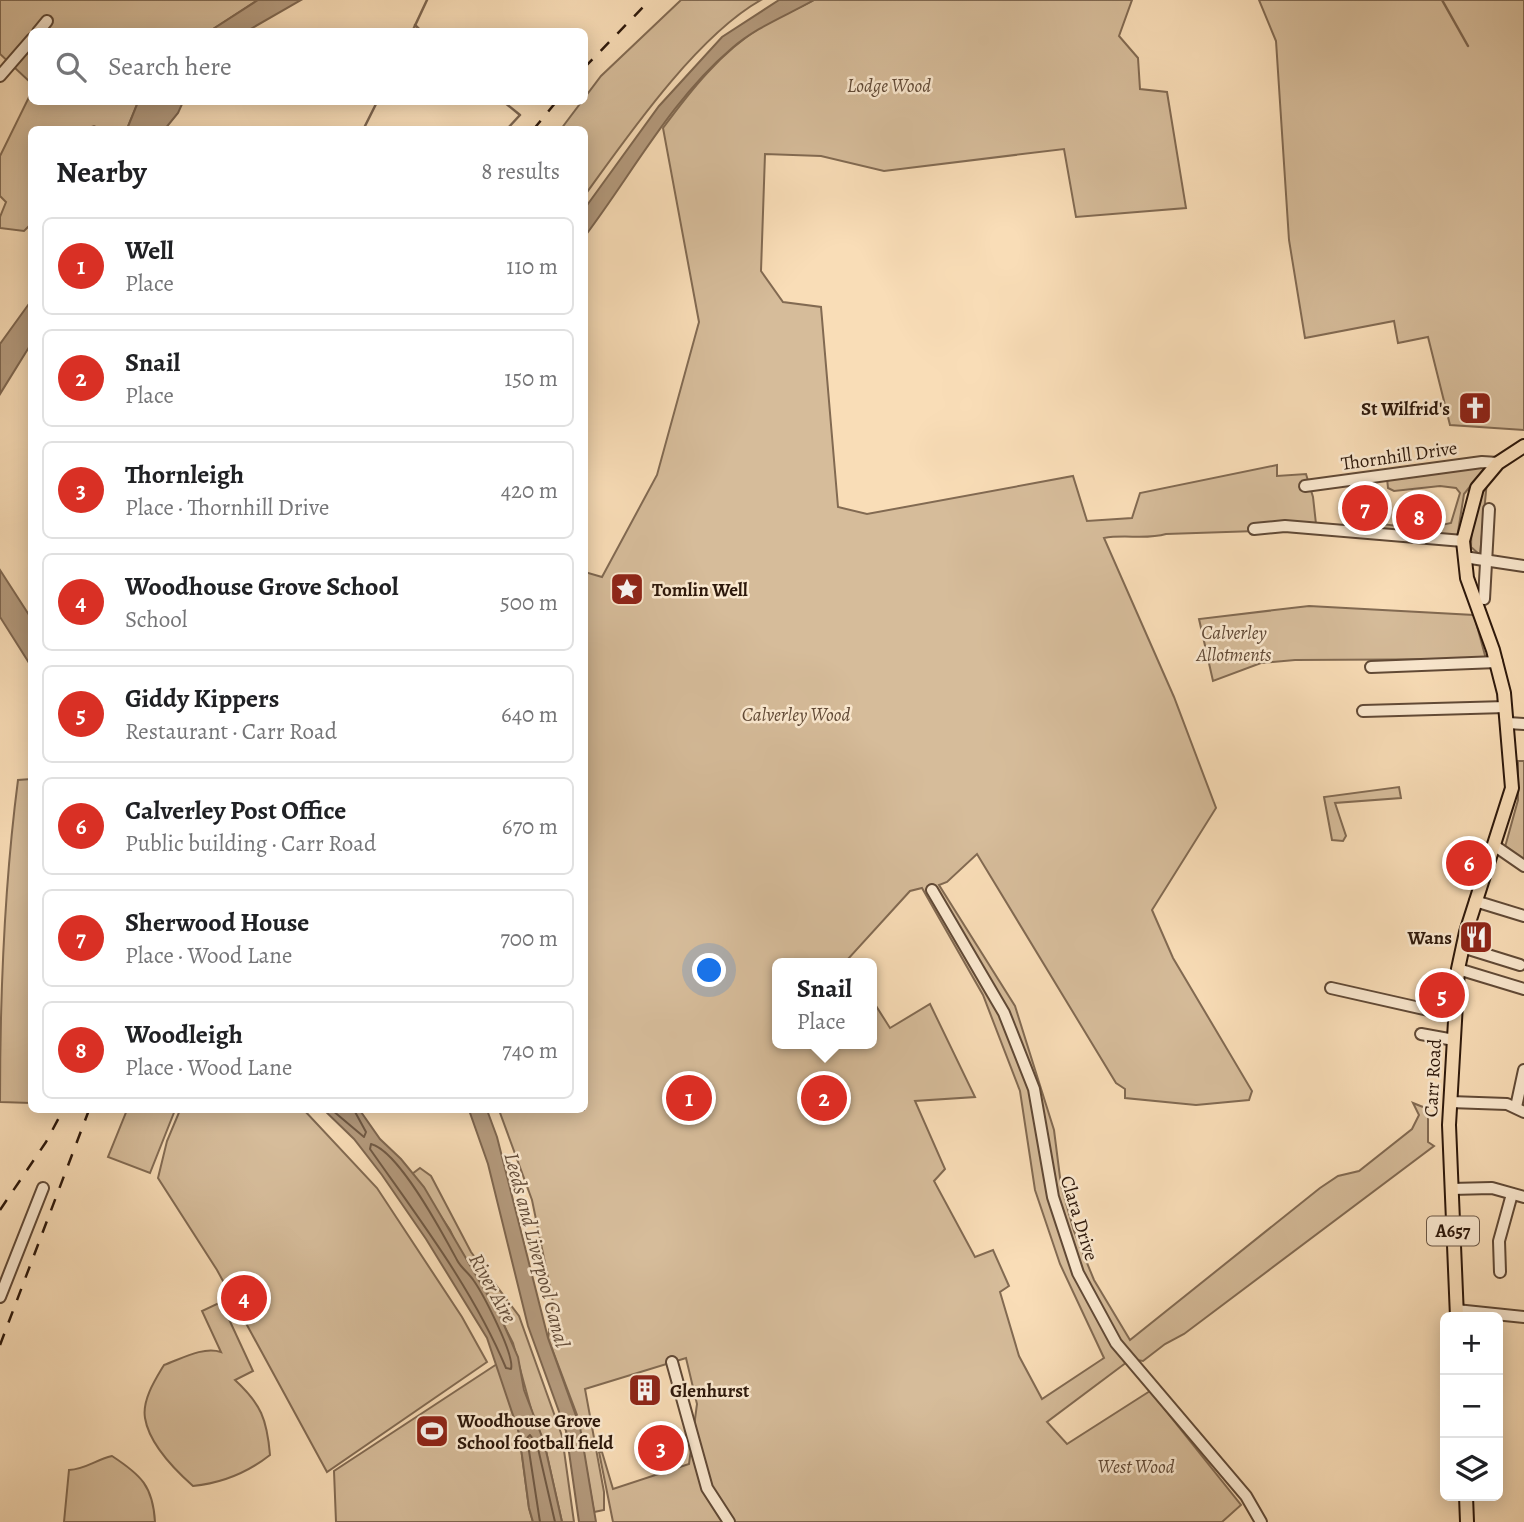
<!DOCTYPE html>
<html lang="en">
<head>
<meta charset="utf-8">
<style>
  body { margin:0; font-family:Alegreya,serif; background:#f2f2f2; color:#202124 }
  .controls { position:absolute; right:21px; bottom:21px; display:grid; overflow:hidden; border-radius:10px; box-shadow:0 4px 18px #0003 }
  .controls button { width:63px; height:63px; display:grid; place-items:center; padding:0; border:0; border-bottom:2px solid #e0e0e0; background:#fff; color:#202124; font:35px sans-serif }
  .you { position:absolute; left:710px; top:971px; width:24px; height:24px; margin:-18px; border:5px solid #fff; border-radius:50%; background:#1a73e8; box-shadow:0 0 0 10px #1a73e833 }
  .badge { display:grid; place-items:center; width:46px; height:46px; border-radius:50%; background:#d93025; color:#fff; font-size:23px; font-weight:700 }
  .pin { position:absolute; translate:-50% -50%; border:4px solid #fff; box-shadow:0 2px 7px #0006 }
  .popup { position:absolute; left:772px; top:958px; width:105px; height:91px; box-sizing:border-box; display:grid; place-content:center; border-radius:10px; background:#fff; filter:drop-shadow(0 2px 5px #0005); font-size:23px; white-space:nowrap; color:#757577 }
  .popup b { font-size:26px; color:#202124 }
  .popup::after { content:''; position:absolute; left:50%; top:100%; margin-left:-14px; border:14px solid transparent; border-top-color:#fff }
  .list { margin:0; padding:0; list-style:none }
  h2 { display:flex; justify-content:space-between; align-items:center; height:91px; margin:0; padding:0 28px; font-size:30px }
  h2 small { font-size:23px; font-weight:400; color:#757577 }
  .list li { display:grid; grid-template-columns:46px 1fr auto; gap:21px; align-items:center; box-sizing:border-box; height:98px; margin:0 14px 14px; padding:0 14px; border:2px solid #e0e0e0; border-radius:10px }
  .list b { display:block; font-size:26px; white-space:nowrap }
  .list p { margin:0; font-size:23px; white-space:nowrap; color:#757577 }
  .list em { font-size:23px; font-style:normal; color:#757577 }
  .icon { flex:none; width:38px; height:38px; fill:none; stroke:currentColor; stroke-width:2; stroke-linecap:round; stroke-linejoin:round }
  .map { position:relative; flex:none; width:1524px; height:1522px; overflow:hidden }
  .search { position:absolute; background:#fff; box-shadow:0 4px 18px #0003; left:28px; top:28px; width:560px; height:77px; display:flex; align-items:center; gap:18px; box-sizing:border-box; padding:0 24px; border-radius:10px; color:#757577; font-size:26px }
  .panel { position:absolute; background:#fff; box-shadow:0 4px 18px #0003; left:28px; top:126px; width:560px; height:987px; border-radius:10px }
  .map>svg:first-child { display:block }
  .green { fill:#d6bc9a; stroke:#826a52; stroke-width:2; fill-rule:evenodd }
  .water { fill:#b49a7d; stroke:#7e664f; stroke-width:2 }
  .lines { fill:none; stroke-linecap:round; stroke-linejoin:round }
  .shore { stroke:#705944; stroke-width:2 }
  .stream { stroke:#7e664f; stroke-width:2.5 }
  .minor-casing { stroke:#604936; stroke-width:14 }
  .major-casing { stroke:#2d180b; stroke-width:16 }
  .minor { stroke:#fbe9d0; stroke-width:10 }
  .major { stroke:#f9ddb7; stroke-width:12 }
  .rail { stroke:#2d180b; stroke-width:2.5; stroke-dasharray:12 12; stroke-linecap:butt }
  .labels { text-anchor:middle; stroke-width:5; stroke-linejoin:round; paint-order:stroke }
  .shield { fill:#fbe9d0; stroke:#6b5746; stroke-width:2 }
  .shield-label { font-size:18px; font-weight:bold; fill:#2d180b }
  .park-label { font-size:19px; font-style:italic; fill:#604936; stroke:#fbe9d0 }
  .poi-label { font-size:19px; font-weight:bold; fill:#2d180b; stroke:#fbe9d0; text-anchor:start }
  .street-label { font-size:19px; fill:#2d180b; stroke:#fbe9d0 }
  .water-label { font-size:21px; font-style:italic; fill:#634c39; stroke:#fbe9d0 }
</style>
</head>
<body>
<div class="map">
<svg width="1524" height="1522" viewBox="0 0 1524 1522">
  <rect width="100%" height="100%" fill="#f9ddb7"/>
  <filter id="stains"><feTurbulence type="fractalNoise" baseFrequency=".00286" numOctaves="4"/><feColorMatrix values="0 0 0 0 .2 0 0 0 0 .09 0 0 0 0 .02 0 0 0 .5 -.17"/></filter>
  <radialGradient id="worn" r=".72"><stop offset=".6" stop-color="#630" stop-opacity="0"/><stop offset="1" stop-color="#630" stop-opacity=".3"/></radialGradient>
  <g class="green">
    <path d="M0 0H258L210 31 32 32 31 83 0 54Z"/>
    <path d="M681 0H761C697 36 629 134 585 195L584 130 561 129 601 76Z"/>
    <path d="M814 0H1132L1119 36 1138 58 1140 89 1167 92 1186 208 1076 217 1064 149 884 171 821 156 765 154 761 271 783 302 821 307 838 507 867 514 1073 476 1087 521 1132 518 1140 493 1277 465V476L1306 474 1313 497 1317 533 1284 530 1166 534C1146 540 1125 534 1104 538L1174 697 1216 808 1152 910 1173 958 1252 1091 1249 1100 1196 1105 1125 1098V1089L1116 1083 977 854 947 882 939 885 1015 1006 1054 1130 1061 1185 1074 1231 1094 1280 1130 1340 1320 1188 1338 1176 1359 1171 1412 1129 1419 1115 1413 1103 1428 1109V1142L1434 1146 1184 1334 1165 1344 1143 1361 1131 1359 1047 1422 1067 1444 1150 1391 1241 1505 1222 1522H613L599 1452H602L613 1489 689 1464 697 1404 686 1358 585 1389 604 1492V1510L594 1512 577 1415 548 1338 553 1302 532 1200 499 1110H584L585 572 602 577 657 475 699 322 663 128C691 90 720 53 761 27 778 16 797 10 814 0ZM922 888 983 995 1020 1091 1035 1190 1060 1264 1104 1358 1042 1399 1019 1356 1000 1292 1009 1286 993 1250 975 1257 934 1181 945 1169 915 1101 975 1097 930 1004 890 1028 871 998V1044H777V963H849L847 960 910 891Z"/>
    <path d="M1259 0H1524V430L1450 425 1428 337 1398 343 1394 321 1305 338 1289 240 1276 41Z"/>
    <path d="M31 93 32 102H138L127 129H100L94 126 86 129 32 130 31 224 24 231 0 228V217L6 202 0 196V156Z"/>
    <path d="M1482 465 1485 468 1464 494 1457 538 1370 528 1373 523 1423 529 1451 523 1460 493 1456 488 1440 486 1394 491 1388 488 1387 478Z"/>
    <path d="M1487 481 1480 555 1471 547C1471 524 1476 502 1487 481Z"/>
    <path d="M1309 606 1474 615 1486 659 1295 660 1261 663 1213 681 1199 619Z"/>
    <path d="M1518 761H1524V861L1505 847 1518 800Z"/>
    <path d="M31 779V1103L0 1102C0 994 4 887 18 780Z"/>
    <path d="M1399 787 1401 798 1335 803 1346 836 1343 841 1332 840 1324 797Z"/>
    <path d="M127 1110H175L150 1173 108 1157Z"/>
    <path d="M180 1110H304L377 1188 462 1317 487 1362 327 1472 217 1270 158 1178 167 1141Z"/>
    <path d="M420 1168 431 1176 471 1252 519 1316 562 1436 574 1522H562L544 1442 533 1416 513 1343 478 1274 462 1256 450 1230 412 1174Z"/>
    <path d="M221 1302 253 1371 235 1380C261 1404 267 1419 270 1455 247 1473 223 1483 193 1486 175 1470 149 1443 145 1418 142 1400 155 1380 164 1365 181 1359 203 1346 221 1352L202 1311Z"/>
    <path d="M497 1364 519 1433 529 1508 533 1522H336L334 1471Z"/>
    <path d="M112 1456C141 1475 153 1486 155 1522H64L69 1470C86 1469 95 1460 112 1456Z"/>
  </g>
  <g class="water">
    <path d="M258 0H301L247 31H210Z"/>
    <path d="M779 0H814C786 16 756 27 731 49 671 100 632 174 585 236V208L659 106 722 37Z"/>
    <path d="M138 102H183L178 113 165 129H127Z"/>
    <path d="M31 301V344L0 394V344Z"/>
    <path d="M0 570 31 618V666L0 617Z"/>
    <path d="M324 1110 361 1112 380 1139 401 1159 424 1187 500 1316 518 1357 524 1390 544 1442 562 1522H533L529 1508 519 1433 487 1338 426 1239 382 1175 354 1139Z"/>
    <path d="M469 1110H487L497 1137 548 1338 580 1427 596 1522H579L566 1431 528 1326 488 1164Z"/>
  </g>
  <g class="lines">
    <g class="shore">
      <path d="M332 1110 364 1137 366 1132 354 1110"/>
      <path d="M371 1144C399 1151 443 1234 457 1260 461 1268 469 1273 474 1281 483 1294 515 1355 511 1369L506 1368C473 1289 419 1219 370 1149Z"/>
      <path d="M540 1522 527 1438 530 1435 537 1444 555 1522"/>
    </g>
    <g class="stream">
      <path d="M1442 0 1468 46"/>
      <path d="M415 25 422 32"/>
      <path d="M412 32 427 0"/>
      <path d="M504 102 520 115 508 128"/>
      <path d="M363 130 377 102"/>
    </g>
    <g class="minor-casing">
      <g id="minor">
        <path d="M38 32 47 21"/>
        <path d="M0 76 32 39"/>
        <path d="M1305 486 1482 462 1498 463"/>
        <path d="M1254 529 1285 526 1463 541"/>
        <path d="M1464 557 1524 566"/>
        <path d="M1484 599 1489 509"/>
        <path d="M1371 667 1497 662"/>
        <path d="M1363 711 1506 707"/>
        <path d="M1508 723 1524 724"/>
        <path d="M1495 846 1524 866"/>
        <path d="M932 890 1004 1013 1034 1089 1053 1197 1078 1273 1116 1343 1246 1496 1261 1522"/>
        <path d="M1475 901 1524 916"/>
        <path d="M1462 947 1520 965"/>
        <path d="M1458 969 1524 989"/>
        <path d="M1331 988 1455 1016"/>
        <path d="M1421 1034 1454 1040"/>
        <path d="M1450 1102 1507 1104 1524 1112"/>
        <path d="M1516 1107 1524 1070"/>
        <path d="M1451 1189 1492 1188 1524 1197"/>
        <path d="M1500 1272 1499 1241 1512 1194"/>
        <path d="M0 1297 43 1188"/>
        <path d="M1456 1310 1524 1317"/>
        <path d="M672 1362 707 1488 729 1522"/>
      </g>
    </g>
    <g class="major-casing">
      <g id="major">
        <path d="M1457 1317 1449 1125 1458 969 1466 932 1512 788 1504 693 1493 650 1467 578 1463 541 1477 488 1498 463 1524 446"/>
        <path d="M1466 1496 1467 1522"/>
      </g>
    </g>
    <use href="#minor" class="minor"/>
    <use href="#major" class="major"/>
    <g class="rail">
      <path d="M584 68 650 0"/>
      <path d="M533 130 556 102"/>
      <path d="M0 1210 46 1142 63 1110"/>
      <path d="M0 1345 89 1110"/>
    </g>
  </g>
  <defs>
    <g id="church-square" transform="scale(1.75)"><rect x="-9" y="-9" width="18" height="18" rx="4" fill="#8f2418" stroke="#fbe9d0"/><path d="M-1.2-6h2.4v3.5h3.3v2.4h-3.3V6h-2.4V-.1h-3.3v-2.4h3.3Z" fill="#fff"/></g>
    <g id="sight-square" transform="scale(1.75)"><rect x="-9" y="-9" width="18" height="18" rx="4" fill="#8f2418" stroke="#fbe9d0"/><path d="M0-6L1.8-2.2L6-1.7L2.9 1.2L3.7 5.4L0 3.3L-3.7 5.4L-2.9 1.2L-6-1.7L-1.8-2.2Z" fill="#fff"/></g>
    <g id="restaurant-square" transform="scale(1.75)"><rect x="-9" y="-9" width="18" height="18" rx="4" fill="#8f2418" stroke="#fbe9d0"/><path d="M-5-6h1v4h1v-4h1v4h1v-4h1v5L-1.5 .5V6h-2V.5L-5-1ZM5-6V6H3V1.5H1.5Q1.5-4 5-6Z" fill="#fff"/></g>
    <g id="building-square" transform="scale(1.75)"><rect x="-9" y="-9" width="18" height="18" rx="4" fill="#8f2418" stroke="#fbe9d0"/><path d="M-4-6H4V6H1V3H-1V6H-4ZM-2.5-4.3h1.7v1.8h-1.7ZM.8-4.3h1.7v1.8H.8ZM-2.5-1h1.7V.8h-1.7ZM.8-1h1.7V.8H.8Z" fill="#fff"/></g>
    <g id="stadium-square" transform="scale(1.75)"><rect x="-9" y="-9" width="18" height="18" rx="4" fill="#8f2418" stroke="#fbe9d0"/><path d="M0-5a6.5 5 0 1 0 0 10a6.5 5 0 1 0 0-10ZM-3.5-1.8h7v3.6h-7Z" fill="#fff"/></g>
  </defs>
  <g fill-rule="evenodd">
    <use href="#church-square" x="1475" y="408"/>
    <use href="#sight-square" x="627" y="589"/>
    <use href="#restaurant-square" x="1476" y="937"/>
    <use href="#building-square" x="645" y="1390"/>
    <use href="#stadium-square" x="432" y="1431"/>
  </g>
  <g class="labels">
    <rect class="shield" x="1427" y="1216.5" width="52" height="29" rx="5"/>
    <g class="shield-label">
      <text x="1453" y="1237">A657</text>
    </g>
    <g class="park-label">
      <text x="889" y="92">Lodge Wood</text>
      <text x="1234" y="639">Calverley<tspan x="1234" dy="22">Allotments</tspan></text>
      <text x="796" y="721">Calverley Wood</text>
      <text x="1136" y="1473">West Wood</text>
    </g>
    <g class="poi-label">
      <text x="1450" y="415" text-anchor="end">St Wilfrid's</text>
      <text x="652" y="596">Tomlin Well</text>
      <text x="1452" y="944" text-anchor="end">Wans</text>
      <text x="670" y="1397">Glenhurst</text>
      <text x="457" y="1427">Woodhouse Grove<tspan x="457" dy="22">School football field</tspan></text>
    </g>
    <g class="street-label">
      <text transform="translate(1399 455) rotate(-8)" y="7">Thornhill Drive</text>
      <text transform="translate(1432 1078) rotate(-87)" y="7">Carr Road</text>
      <text transform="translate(1080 1218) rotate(73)" y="7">Clara Drive</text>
    </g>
    <g class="water-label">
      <text transform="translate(537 1250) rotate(75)" y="7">Leeds and Liverpool Canal</text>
      <text transform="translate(493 1288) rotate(61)" y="7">River Aire</text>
    </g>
  </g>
  <rect width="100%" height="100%" filter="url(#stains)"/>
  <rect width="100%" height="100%" fill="url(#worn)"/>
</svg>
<div class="controls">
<button>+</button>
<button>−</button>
<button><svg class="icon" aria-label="layers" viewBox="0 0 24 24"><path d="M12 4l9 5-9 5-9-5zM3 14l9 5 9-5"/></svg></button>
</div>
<div class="you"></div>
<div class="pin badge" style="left:689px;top:1098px">1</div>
<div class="pin badge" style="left:824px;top:1098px">2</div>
<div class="popup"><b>Snail</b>Place</div>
<div class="pin badge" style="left:661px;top:1448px">3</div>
<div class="pin badge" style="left:244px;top:1298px">4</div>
<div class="pin badge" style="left:1442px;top:995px">5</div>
<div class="pin badge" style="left:1469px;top:863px">6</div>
<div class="pin badge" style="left:1365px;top:508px">7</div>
<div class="pin badge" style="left:1419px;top:517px">8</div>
<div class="search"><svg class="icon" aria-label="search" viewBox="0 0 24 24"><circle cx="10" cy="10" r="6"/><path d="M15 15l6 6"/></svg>Search here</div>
<section class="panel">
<h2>Nearby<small>8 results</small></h2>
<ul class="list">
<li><span class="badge">1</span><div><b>Well</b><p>Place</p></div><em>110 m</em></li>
<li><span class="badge">2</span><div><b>Snail</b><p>Place</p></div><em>150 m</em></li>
<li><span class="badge">3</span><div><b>Thornleigh</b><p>Place · Thornhill Drive</p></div><em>420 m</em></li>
<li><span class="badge">4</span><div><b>Woodhouse Grove School</b><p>School</p></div><em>500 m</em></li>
<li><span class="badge">5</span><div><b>Giddy Kippers</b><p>Restaurant · Carr Road</p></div><em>640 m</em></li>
<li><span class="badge">6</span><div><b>Calverley Post Office</b><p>Public building · Carr Road</p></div><em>670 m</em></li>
<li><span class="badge">7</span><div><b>Sherwood House</b><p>Place · Wood Lane</p></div><em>700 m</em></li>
<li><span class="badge">8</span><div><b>Woodleigh</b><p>Place · Wood Lane</p></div><em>740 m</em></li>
</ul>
</section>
</div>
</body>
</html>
